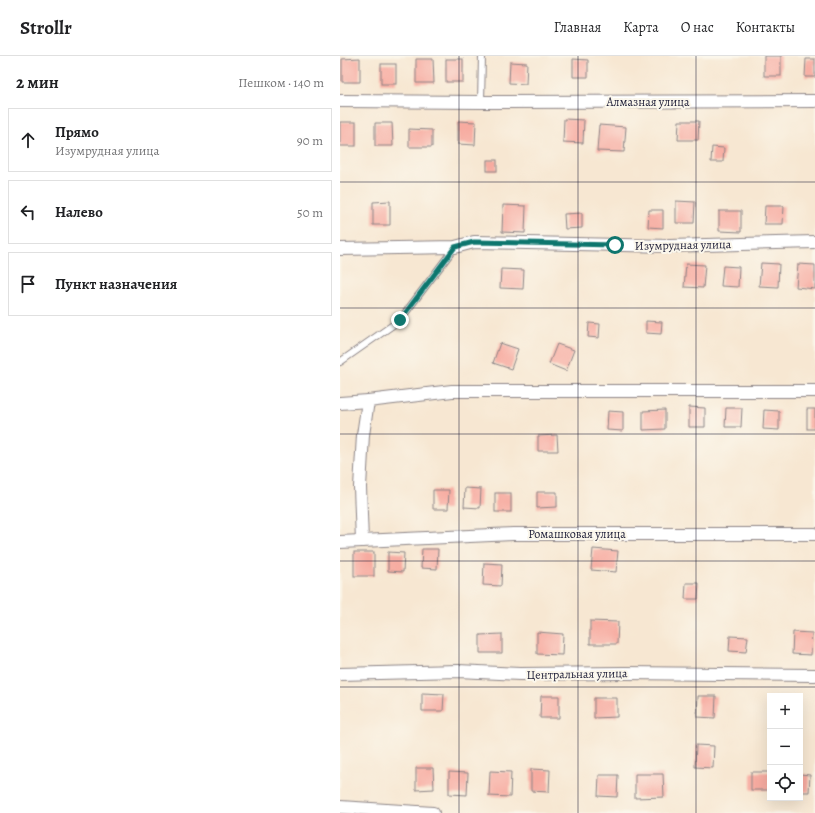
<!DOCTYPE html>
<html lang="ru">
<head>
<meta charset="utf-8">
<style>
  body { margin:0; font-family:Alegreya,serif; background:#f6f6f6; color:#202124 }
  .controls { position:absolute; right:12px; bottom:12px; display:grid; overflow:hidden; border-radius:0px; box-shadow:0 4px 16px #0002 }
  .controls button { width:36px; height:36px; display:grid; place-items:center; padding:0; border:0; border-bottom:1px solid #e0e0e0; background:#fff; color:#202124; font:20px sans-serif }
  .stop { position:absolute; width:12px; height:12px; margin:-9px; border:3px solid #0f766e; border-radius:50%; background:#fff }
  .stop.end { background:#0f766e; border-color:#fff; box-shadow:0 1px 4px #0008 }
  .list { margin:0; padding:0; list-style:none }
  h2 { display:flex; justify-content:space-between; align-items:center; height:52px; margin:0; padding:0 16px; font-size:17px }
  h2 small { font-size:13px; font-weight:400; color:#757577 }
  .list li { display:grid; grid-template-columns:26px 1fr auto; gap:12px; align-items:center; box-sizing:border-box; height:64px; margin:0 8px 8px; padding:0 8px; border:1px solid #e0e0e0; border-radius:0px }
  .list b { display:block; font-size:15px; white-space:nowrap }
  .list p { margin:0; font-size:13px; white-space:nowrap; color:#757577 }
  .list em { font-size:13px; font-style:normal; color:#757577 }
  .icon { flex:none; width:22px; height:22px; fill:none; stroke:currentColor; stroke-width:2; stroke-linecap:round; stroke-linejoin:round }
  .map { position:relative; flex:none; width:475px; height:757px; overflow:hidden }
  header { display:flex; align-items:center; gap:24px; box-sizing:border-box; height:56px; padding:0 20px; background:#fff; border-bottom:1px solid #e0e0e0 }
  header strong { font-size:19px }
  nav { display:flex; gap:22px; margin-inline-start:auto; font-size:14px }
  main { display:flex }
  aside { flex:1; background:#fff }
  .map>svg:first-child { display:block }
  .building { fill:#f7aba0 }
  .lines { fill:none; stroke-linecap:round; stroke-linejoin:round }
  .service-casing { stroke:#8c8486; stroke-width:8 }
  .minor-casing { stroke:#8c8486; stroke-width:14 }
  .service { stroke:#fff; stroke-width:6 }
  .minor { stroke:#fff; stroke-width:12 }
  .route { stroke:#0f766e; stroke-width:5 }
  .grid { fill:none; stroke:#22223b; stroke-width:1; stroke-opacity:0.55 }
  .labels { text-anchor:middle; stroke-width:4; stroke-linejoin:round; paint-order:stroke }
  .street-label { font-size:12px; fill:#22223b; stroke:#fbf7ec }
</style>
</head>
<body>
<header>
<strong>Strollr</strong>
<nav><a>Главная</a><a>Карта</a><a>О нас</a><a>Контакты</a></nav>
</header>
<main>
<aside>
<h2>2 мин<small>Пешком · 140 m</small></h2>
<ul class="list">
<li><svg class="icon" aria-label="ahead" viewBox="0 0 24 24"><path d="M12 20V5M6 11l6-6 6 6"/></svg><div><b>Прямо</b><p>Изумрудная улица</p></div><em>90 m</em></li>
<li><svg class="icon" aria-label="left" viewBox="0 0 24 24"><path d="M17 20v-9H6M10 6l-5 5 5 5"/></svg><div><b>Налево</b></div><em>50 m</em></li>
<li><svg class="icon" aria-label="arrive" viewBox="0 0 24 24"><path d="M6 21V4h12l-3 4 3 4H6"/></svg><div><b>Пункт назначения</b></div></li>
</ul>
</aside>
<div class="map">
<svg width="475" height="757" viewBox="0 0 475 757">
  <rect width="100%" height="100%" fill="#fbf7ec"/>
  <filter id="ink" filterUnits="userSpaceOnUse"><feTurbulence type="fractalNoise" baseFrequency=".025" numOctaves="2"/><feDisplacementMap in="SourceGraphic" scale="8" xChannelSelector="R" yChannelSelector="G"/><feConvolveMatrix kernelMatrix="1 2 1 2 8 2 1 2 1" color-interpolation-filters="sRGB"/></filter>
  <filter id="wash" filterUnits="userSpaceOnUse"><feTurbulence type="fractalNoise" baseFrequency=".012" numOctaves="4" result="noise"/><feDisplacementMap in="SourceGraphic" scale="16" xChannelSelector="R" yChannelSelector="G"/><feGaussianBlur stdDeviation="0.9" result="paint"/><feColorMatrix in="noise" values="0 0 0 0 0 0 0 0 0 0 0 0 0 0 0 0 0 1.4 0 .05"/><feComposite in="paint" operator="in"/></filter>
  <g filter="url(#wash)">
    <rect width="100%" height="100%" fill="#f7e7d2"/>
    <g id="blocks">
      <g class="building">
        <rect x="424" y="0" width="17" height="20"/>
        <path d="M20 2V26H2V3Z"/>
        <path d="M76 3H93L94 27H76Z"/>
        <rect x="106" y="3" width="17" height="23"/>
        <path d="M233 3 248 4V21H233Z"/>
        <path d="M466 3H475V21H465Z"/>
        <path d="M170 6 187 7 186 28 169 27Z"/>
        <rect x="41" y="8" width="15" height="20"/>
        <path d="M224 63 244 64 243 87 223 86Z"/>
        <path d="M118 65 136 66 135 89 118 88Z"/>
        <path d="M339 65H359L358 84H338Z"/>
        <rect x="0" y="66" width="16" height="24"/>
        <path d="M35 67H52L53 90H35Z"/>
        <path d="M259 69 286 71 284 96 257 95Z"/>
        <path d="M69 73 92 74V91H69Z"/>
        <path d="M372 91 384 92 383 106H371Z"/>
        <rect x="147" y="104" width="10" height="11"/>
        <path d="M50 145V169H33V146Z"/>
        <path d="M336 145 355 146 354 167H336Z"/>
        <path d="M163 149 186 150 185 177 162 176Z"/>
        <path d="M425 150H444L443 168H424Z"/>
        <path d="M309 154H323V172L308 171Z"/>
        <path d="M379 155H401V176L379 175Z"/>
        <path d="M242 157V172L225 173 224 158Z"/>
        <path d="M421 207 439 208 438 231 419 230Z"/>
        <path d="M346 208 365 209 363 232 344 231Z"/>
        <path d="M458 208 475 209V233L456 231Z"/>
        <path d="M383 210 399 211 398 231 381 230Z"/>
        <path d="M161 213 184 214 183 233 160 232Z"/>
        <path d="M306 265 322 266 321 278 306 277Z"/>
        <path d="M249 267 260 268 259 282 248 281Z"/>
        <path d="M160 287 178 293 171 313 153 307Z"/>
        <path d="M217 288 234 294 226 315 209 308Z"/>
        <path d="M349 351 365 352V371H349Z"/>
        <path d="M386 352H402L401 371H385Z"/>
        <rect x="467" y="353" width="8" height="20"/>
        <path d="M325 354V373L303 374V355Z"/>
        <path d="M424 354 439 355V374L423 373Z"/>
        <path d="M268 355 283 356V375L267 374Z"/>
        <path d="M217 379 218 395H198V380Z"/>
        <path d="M125 432 141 433 140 452 124 451Z"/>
        <path d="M93 434H109L108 453H93Z"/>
        <path d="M197 436H217V451L197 452Z"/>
        <rect x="155" y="437" width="16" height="19"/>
        <path d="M82 493H98L97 513 81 512Z"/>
        <path d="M253 493 278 495 276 516 251 514Z"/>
        <rect x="14" y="496" width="20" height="24"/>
        <path d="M48 496 64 497 63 516 48 515Z"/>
        <path d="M144 507 162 508 161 530 143 529Z"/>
        <path d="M346 527H359L358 543H345Z"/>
        <path d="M250 565 278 566 277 588H250Z"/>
        <path d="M197 576 223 578 222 599 197 598Z"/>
        <path d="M453 576 472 577 471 599 452 598Z"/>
        <path d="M162 578V597H140V579Z"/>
        <path d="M390 580 408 581 406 596 389 595Z"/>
        <path d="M82 637 104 638 103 655H82Z"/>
        <path d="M201 640H219V662H200Z"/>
        <path d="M358 640H376L375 662 357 661Z"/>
        <path d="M254 642H277V661L254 662Z"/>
        <path d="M356 689 374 690 373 712 355 711Z"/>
        <path d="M76 712H93L94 733 76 734Z"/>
        <path d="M191 713 210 714 209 736 191 735Z"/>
        <path d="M150 715 171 716 170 741 149 740Z"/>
        <path d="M109 716 128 717 127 739 109 738Z"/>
        <rect x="411" y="716" width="19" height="18"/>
        <path d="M295 718H323L324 741 295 742Z"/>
        <path d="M460 718 470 719 469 736H460Z"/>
        <path d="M259 719H278L277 741 258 740Z"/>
      </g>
    </g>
  </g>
  <g filter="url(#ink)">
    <use href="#blocks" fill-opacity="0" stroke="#8c8486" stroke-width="1"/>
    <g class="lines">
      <g class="service-casing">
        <g id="service">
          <path d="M141 46 142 0"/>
          <path d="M0 306 60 264 115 191"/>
        </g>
      </g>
      <g class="minor-casing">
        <g id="minor">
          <path d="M0 45 141 46 475 45"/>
          <path d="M0 193 115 191 134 186 330 190 475 186"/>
          <path d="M0 347 28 345 112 335H475"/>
          <path d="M22 485 20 431 23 379 28 345"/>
          <path d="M0 486 173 478H475"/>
          <path d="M0 618 118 615 180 618 285 617 475 619"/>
          <path d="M0 751 93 757"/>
        </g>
      </g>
      <use href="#service" class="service"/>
      <use href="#minor" class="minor"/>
    </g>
  </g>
  <g class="lines" filter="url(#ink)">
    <path class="route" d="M60 264 115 191 134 186 275 189"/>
  </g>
  <path class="grid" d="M119 0V757M238 0V757M356 0V757M0 126H475M0 252H475M0 378H475M0 505H475M0 631H475"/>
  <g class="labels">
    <g class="street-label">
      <text x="308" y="50">Алмазная улица</text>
      <text transform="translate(343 189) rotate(-1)" y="4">Изумрудная улица</text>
      <text x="237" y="482">Ромашковая улица</text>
      <text transform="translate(237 618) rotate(-1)" y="4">Центральная улица</text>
    </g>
  </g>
</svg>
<div class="controls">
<button>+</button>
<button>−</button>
<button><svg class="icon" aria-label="locate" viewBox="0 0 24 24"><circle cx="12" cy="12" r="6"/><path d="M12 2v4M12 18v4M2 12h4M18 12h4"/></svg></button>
</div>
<div class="stop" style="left:275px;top:189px"></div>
<div class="stop end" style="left:60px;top:264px"></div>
</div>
</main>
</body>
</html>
